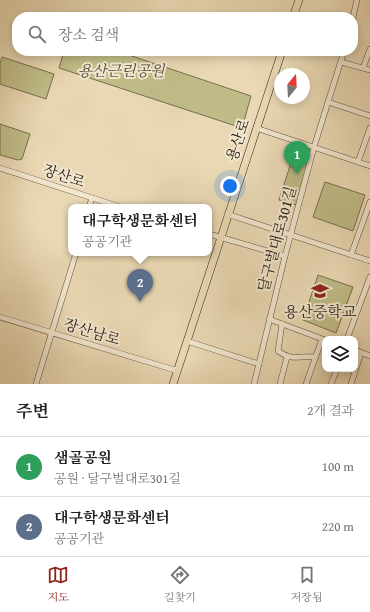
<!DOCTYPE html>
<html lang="ko">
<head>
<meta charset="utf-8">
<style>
  body { margin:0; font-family:"Gentium Book Plus","Noto Serif KR",serif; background:#f2f2f2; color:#202124 }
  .controls { position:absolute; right:12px; bottom:12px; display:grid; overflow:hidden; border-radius:8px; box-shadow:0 2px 10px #0003 }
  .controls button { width:36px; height:36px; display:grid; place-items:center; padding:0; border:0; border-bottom:1px solid #e0e0e0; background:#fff; color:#202124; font:20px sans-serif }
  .compass { position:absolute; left:274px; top:68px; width:36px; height:36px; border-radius:50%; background:#fff; box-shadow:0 2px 10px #0003; rotate:18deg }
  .you { position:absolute; left:230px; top:186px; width:14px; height:14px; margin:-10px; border:3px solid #fff; border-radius:50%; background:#1a73e8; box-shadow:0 0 0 6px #1a73e833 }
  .badge { display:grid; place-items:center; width:26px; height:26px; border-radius:50%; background:#8f2418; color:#fff; font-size:13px; font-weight:700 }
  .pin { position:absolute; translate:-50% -33px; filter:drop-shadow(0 1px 2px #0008) }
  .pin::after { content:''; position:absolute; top:21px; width:14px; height:12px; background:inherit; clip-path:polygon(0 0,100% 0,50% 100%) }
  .popup { position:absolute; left:68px; top:204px; width:144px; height:52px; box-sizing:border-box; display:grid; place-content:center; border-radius:8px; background:#fff; filter:drop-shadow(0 1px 3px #0005); font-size:13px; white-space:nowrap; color:#757577 }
  .popup b { font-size:15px; color:#202124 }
  .popup::after { content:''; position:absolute; left:50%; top:100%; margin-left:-8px; border:8px solid transparent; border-top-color:#fff }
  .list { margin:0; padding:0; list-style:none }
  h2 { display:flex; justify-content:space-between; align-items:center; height:52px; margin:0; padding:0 16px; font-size:17px }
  h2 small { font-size:13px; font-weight:400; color:#757577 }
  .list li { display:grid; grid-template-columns:26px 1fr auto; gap:12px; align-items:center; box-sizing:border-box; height:60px; padding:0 16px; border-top:1px solid #e0e0e0 }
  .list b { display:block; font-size:15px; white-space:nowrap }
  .list p { margin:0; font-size:13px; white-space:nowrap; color:#757577 }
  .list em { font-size:13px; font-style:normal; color:#757577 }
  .icon { flex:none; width:22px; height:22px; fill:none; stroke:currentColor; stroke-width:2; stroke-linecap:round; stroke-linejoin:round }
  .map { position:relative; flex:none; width:370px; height:384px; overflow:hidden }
  .search { position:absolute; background:#fff; box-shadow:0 2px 10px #0003; left:12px; right:12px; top:12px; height:44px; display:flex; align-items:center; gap:10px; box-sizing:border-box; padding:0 14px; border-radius:16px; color:#757577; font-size:15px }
  .sheet { height:172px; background:#fff }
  nav { display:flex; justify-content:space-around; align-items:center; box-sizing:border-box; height:56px; border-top:1px solid #e0e0e0; background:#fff; font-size:11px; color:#757577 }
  nav a { display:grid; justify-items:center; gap:2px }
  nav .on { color:#8f2418 }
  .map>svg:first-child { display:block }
  .green { fill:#bfbc87; stroke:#776e50 }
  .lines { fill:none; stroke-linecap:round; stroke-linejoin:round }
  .minor-casing { stroke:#5e4f40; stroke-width:6 }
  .major-casing { stroke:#2f211a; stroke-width:8 }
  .minor { stroke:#f1e6ce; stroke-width:5 }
  .major { stroke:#e9d8b3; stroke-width:7 }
  .labels { text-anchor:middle; stroke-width:4; stroke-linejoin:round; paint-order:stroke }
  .park-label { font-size:15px; font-style:italic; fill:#534835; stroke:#f1e6ce }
  .street-label { font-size:15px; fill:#2f211a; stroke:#f1e6ce }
  .poi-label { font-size:15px; fill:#2f211a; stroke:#f1e6ce }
</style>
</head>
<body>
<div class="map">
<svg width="370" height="384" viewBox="0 0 370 384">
  <rect width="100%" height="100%" fill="#e9d8b3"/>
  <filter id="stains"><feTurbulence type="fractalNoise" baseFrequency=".005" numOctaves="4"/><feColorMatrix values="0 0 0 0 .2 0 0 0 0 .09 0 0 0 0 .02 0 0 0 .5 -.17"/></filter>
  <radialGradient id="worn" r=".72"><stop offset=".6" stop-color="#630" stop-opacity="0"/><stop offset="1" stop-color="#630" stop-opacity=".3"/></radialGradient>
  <g class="green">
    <path d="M64 51H117L251 96 242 128 59 68Z"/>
    <path d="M2 57 54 74 46 99 0 84V64Z"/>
    <path d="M0 124 30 134 22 159 18 160 0 155Z"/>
    <path d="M298 141 313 148 297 205 279 200Z"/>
    <path d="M325 182 365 195 353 231 313 217Z"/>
    <path d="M318 275 353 287 336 333 303 320Z"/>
  </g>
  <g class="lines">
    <g class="minor-casing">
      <g id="minor">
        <path d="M353 17 357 0"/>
        <path d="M341 62 370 70"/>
        <path d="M363 68 370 49"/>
        <path d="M328 102 370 116"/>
        <path d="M256 128 370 166"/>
        <path d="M358 162 370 128"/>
        <path d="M0 168 120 207"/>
        <path d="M89 207 92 198"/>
        <path d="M227 214 370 261"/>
        <path d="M209 234 285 256"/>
        <path d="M351 255 370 202"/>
        <path d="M0 317 178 371"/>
        <path d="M269 319 325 340"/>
        <path d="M282 324 278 351C294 362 299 355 316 357"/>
        <path d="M347 339 370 277"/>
        <path d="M187 341 259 364"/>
        <path d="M355 350 370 356"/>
        <path d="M36 384 76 253"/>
        <path d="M254 384 285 256 314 147 344 51"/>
        <path d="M280 384 287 357"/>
        <path d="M306 384 322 339"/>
        <path d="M331 384 337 369"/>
        <path d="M351 384 361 353"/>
      </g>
    </g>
    <g class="major-casing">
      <g id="major">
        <path d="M293 17 299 0"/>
        <path d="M173 384 282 51"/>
      </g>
    </g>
    <use href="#minor" class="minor"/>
    <use href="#major" class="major"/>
  </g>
  <defs>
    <g id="school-bare" transform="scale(1.38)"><path d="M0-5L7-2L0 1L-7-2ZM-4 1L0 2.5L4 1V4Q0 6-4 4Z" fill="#8f2418" stroke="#f1e6ce" stroke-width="2.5" paint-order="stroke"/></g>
  </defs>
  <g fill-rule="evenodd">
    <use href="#school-bare" x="320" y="291"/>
  </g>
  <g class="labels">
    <g class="park-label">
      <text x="121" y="76">용산근린공원</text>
    </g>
    <g class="street-label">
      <text transform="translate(238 140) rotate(-71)" y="5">용산로</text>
      <text transform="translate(64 176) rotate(18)" y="5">장산로</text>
      <text transform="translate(277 239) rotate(-75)" y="5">달구벌대로301길</text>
      <text transform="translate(92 332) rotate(17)" y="5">장산남로</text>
    </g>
    <g class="poi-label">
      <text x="320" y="317">용산중학교</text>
    </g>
  </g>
  <rect width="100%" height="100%" filter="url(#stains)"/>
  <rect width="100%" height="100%" fill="url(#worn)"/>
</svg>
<div class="controls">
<button><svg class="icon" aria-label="layers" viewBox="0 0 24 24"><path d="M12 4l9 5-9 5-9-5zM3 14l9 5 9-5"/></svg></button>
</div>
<svg class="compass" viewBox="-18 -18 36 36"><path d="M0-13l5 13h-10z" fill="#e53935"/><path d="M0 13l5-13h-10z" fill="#757577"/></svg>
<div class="you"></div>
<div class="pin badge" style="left:297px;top:174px;background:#2e9e5b">1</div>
<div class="pin badge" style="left:140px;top:302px;background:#5c6f8a">2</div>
<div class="popup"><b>대구학생문화센터</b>공공기관</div>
<div class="search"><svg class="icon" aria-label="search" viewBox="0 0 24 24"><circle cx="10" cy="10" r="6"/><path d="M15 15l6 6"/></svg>장소 검색</div>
</div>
<section class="sheet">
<h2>주변<small>2개 결과</small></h2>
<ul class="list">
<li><span class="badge" style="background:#2e9e5b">1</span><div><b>샘골공원</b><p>공원 · 달구벌대로301길</p></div><em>100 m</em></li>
<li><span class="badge" style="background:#5c6f8a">2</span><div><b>대구학생문화센터</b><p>공공기관</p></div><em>220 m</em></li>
</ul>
</section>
<nav>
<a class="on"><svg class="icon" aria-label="map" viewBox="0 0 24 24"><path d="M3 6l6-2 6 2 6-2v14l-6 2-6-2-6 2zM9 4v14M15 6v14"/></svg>지도</a>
<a><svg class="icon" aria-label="directions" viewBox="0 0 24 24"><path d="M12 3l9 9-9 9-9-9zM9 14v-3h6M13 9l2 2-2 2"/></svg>길찾기</a>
<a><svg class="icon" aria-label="saved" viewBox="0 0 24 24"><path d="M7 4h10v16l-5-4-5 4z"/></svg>저장됨</a>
</nav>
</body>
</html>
